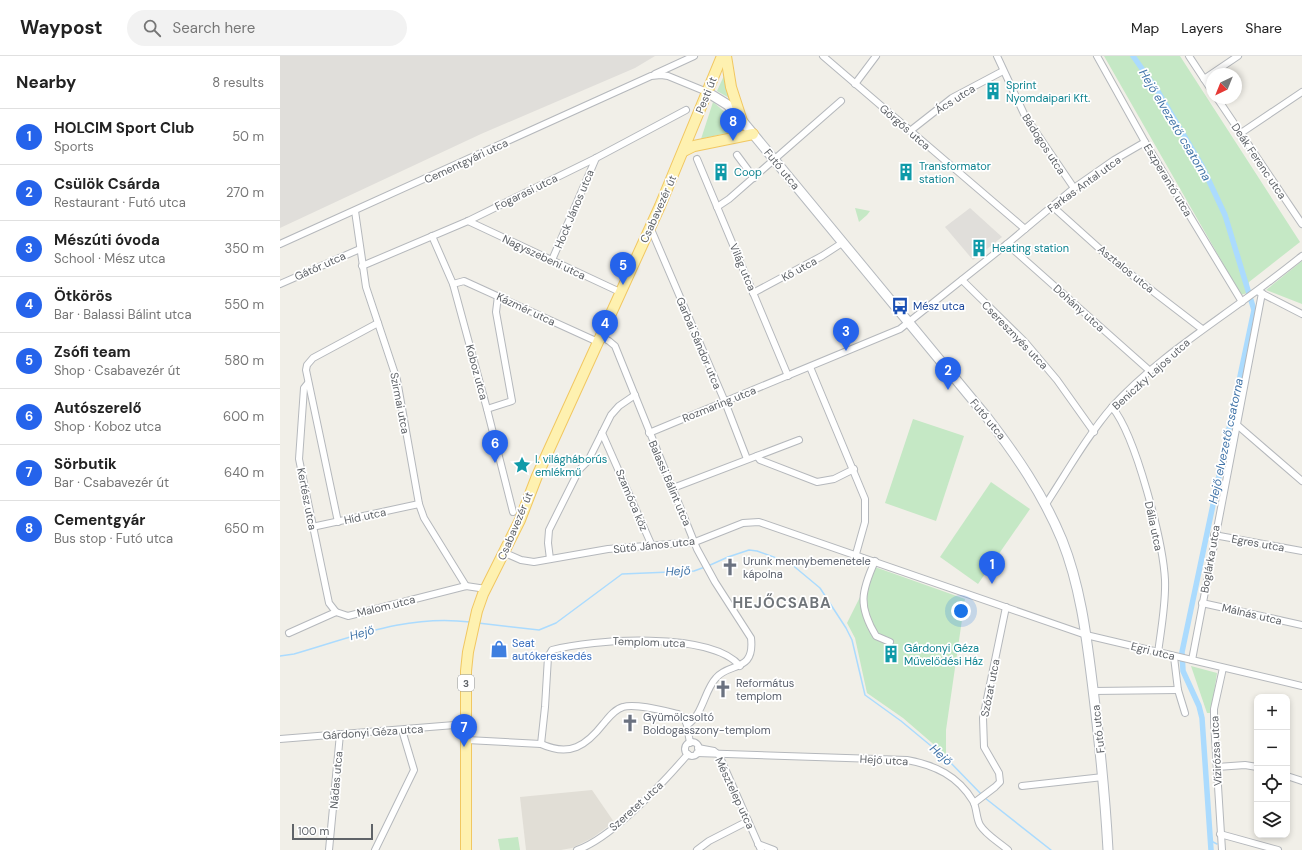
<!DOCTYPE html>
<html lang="en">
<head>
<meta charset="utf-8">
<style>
  body { margin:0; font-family:"DM Sans",sans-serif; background:#f2f2f2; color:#222 }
  .controls { position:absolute; right:12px; bottom:12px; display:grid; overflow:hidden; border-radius:8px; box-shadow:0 2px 6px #0003 }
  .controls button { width:36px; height:36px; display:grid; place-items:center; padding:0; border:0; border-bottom:1px solid #e0e0e0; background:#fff; color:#222; font:20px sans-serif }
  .compass { position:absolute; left:926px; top:12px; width:36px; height:36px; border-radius:50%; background:#fff; box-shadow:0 2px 6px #0003; rotate:223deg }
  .scale { position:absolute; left:12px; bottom:10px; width:81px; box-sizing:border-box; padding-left:4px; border:2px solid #5f6368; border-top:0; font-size:11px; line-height:14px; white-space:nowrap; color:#5f6368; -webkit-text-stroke:3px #fff; paint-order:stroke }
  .you { position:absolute; left:681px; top:555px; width:14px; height:14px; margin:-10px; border:3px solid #fff; border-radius:50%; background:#1a73e8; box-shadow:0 0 0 6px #1a73e833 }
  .badge { display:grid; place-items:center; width:26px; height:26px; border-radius:50%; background:#2563eb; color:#fff; font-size:13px; font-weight:700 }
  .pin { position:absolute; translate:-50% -33px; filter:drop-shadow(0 1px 2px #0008) }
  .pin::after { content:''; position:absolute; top:21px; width:14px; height:12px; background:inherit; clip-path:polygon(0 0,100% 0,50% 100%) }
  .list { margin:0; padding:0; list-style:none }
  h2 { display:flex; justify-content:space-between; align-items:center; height:52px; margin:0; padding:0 16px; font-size:17px }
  h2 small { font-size:13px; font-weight:400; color:#767676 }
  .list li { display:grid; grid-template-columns:26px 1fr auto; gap:12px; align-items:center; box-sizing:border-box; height:56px; padding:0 16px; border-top:1px solid #e0e0e0 }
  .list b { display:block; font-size:15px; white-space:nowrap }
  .list p { margin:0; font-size:13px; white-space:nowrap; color:#767676 }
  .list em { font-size:13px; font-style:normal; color:#767676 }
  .icon { flex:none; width:22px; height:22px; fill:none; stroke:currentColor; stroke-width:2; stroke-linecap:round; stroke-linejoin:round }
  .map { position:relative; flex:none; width:1022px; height:794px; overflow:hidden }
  header { display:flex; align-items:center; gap:24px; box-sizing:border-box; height:56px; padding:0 20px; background:#fff; border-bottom:1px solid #e0e0e0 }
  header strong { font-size:19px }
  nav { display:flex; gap:22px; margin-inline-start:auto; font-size:14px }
  .search { width:280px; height:36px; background:#f2f2f2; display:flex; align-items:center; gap:10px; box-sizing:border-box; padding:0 14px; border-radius:22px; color:#767676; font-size:15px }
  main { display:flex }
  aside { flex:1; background:#fff }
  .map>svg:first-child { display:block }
  .industrial { fill:#e0deda }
  .education { fill:#e1ded6 }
  .green { fill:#c5e8c5 }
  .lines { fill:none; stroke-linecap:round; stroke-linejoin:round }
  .stream { stroke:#abdbfe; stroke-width:1.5 }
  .canal { stroke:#abdbfe; stroke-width:5.5 }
  .street-casing { stroke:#b5b8bc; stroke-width:8 }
  .secondary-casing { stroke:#b6babf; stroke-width:11 }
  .primary-casing { stroke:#f1c761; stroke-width:12 }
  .street { stroke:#fff; stroke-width:6 }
  .secondary { stroke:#fff; stroke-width:9 }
  .primary { stroke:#fef1b0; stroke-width:10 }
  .labels { text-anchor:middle; stroke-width:3.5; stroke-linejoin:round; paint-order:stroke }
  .shield { fill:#fff; stroke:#8f9295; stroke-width:1 }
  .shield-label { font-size:10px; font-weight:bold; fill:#5f6368 }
  .culture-label { font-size:11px; fill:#0d838f; stroke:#fff; text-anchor:start }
  .street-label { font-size:11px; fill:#5f6368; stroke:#fff }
  .transit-label { font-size:11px; fill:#164399; stroke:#fff; text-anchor:start }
  .worship-label { font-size:11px; fill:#5b616d; stroke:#fff; text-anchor:start }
  .shop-label { font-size:11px; fill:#366cbe; stroke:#fff; text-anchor:start }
  .water-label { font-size:12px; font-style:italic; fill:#4275a9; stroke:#fff }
  .district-label { font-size:15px; font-weight:bold; letter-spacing:1px; fill:#70757a; stroke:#fff }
</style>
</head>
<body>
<header>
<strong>Waypost</strong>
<div class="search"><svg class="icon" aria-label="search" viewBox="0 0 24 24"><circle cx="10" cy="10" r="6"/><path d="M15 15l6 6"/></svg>Search here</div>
<nav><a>Map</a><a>Layers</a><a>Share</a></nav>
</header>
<main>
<aside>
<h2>Nearby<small>8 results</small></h2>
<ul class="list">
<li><span class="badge">1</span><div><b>HOLCIM Sport Club</b><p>Sports</p></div><em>50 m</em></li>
<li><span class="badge">2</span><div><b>Csülök Csárda</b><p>Restaurant · Futó utca</p></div><em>270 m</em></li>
<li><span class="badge">3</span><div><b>Mészúti óvoda</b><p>School · Mész utca</p></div><em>350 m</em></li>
<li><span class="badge">4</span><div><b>Ötkörös</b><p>Bar · Balassi Bálint utca</p></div><em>550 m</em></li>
<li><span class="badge">5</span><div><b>Zsófi team</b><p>Shop · Csabavezér út</p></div><em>580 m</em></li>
<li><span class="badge">6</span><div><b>Autószerelő</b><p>Shop · Koboz utca</p></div><em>600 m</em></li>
<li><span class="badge">7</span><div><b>Sörbutik</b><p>Bar · Csabavezér út</p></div><em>640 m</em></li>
<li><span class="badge">8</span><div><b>Cementgyár</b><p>Bus stop · Futó utca</p></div><em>650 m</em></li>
</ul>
</aside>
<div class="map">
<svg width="1022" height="794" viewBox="0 0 1022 794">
  <rect width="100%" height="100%" fill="#f1efe8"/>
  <g class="industrial">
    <path d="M0 0H375L355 12 201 78 0 172Z"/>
    <path d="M690 152 722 181 693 204 665 171Z"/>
  </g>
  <path class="education" d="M312 734 334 766 312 782 292 792 281 794H246L240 741Z"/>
  <g class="green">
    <path d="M824 0H900L1020 186 969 226 967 237 961 239Z"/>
    <path d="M447 13 451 43 437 35Z"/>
    <path d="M433 46 459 68 455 75 421 83Z"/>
    <path d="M575 152 590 155 587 159 579 166Z"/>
    <path d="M1022 205V248L986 234Z"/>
    <path d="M633 363 684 380 656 465 605 447Z"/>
    <path d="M711 426 750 453 698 528 660 501Z"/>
    <path d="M595 511 685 543 666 674V699L623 662 587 637 575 582 567 567Z"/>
    <path d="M911 610 937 617 931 657H927Z"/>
    <path d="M238 781 240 794H220L218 783Z"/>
  </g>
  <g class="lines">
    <g class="stream">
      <path d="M428 510 448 501 469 494 477 495 510 507 540 532 566 572 572 584 585 639 621 665 668 704 702 739"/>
      <path d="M198 567 259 574 276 567 342 518 414 515 425 511"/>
      <path d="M0 600 14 598C73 581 128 558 190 566"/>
      <path d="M705 742 771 794"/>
      <path d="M931 785 937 788"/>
    </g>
    <path class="canal" d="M853 0 877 34 922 110 945 159 974 254 902 596 903 615 919 650 922 662 931 794"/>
    <g class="street-casing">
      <g id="street">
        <path d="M543 0 745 173"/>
        <path d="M717 0 745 60 794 132"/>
        <path d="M817 0 865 86 962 246"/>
        <path d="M909 0 932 35"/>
        <path d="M375 18 414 0"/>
        <path d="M924 23 958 0"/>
        <path d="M575 28 596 0"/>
        <path d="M937 42 1022 168"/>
        <path d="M630 75 672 42 723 15"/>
        <path d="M961 77 1022 36"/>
        <path d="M457 99 474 122"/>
        <path d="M417 103 508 320"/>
        <path d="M772 150 831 203 922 273"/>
        <path d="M437 151 449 143 561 45"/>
        <path d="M75 155 86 231 117 324 139 448 144 462 186 530"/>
        <path d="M188 165 340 236"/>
        <path d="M370 171 445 346 467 403"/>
        <path d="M152 180 173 228 207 353 233 456"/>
        <path d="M0 188 371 20 381 19 388 20 427 36"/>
        <path d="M727 188 870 315"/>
        <path d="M272 204 316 102"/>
        <path d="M82 210 188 165 316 102 406 54"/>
        <path d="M682 224 745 286 777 324 814 376"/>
        <path d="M0 228 80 193"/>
        <path d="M173 228 184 225 318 286"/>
        <path d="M979 236 1022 258"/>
        <path d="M473 237 542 200 562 187"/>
        <path d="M320 280 329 285 335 290 417 493 435 526 471 582C475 617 449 606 436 622 424 635 423 659 407 669L410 687"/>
        <path d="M530 311 585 443V466L576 498"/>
        <path d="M28 327 24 332 19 403 49 547 56 556"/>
        <path d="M832 351C856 380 883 486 885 524 886 548 881 573 878 597"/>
        <path d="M207 353 232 345 216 256 218 240"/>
        <path d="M956 368 1022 425"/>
        <path d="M322 377 372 490"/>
        <path d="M369 377 620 273 727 188 794 132 834 104 865 86"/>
        <path d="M477 400 480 404 537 426 554 423 574 413"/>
        <path d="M393 432 519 384"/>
        <path d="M766 448C787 416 807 380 832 351 870 309 919 277 964 244 984 230 1003 215 1022 200"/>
        <path d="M58 466 26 314 27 309 33 302 98 267"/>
        <path d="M32 471 139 448"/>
        <path d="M934 479 1022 495"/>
        <path d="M225 497 241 504 254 506 328 493 415 486 463 467 479 466 806 579 1022 630"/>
        <path d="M270 503 268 487 269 474 299 414 308 405 331 359 339 350 355 339"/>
        <path d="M595 505C581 536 578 550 596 580L610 586"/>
        <path d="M922 547 1022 569"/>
        <path d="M9 577 56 556 68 560 186 530 206 533"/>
        <path d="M894 601 898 634 905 657"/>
        <path d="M912 604 982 237"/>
        <path d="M813 635 898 634"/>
        <path d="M0 683 187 668"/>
        <path d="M187 684 261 688C290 701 306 690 324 667 329 661 335 653 343 651 355 647 385 655 398 658L404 662 407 669"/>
        <circle cx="412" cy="693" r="7"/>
        <path d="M261 688 265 651 268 601 272 594C312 583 431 575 460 610"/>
        <path d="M418 692 434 695 439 699 481 794"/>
        <path d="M417 697 627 704C655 709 678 720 693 745 697 752 696 762 700 769 706 779 719 786 728 794"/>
        <path d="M937 711 965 709 977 711"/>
        <path d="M1007 720 1022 725"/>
        <path d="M742 730 823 721"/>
        <path d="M694 747 715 731 720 726 719 717 704 691 703 662 726 551"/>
        <path d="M940 778 998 794"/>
        <path d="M478 788 494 794"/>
        <path d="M49 794 60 678"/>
        <path d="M95 794 134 714 122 674"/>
        <path d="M297 794C332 782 383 727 408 698"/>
        <path d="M417 794 429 785 468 765"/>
        <path d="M942 794 934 666V653L943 612"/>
      </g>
    </g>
    <g class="secondary-casing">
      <path id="secondary" d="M427 36 448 49 464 67 706 360C736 399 763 438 782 484 800 529 806 577 812 625 819 681 825 738 828 794"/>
    </g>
    <g class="primary-casing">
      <g id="primary">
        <path d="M446 0 451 31 462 65"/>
        <path d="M404 95 414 90 473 78"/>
        <path d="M186 794V615L188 596 197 555 203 538 240 464 257 420 380 150 442 0"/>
      </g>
    </g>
    <use href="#street" class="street"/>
    <use href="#secondary" class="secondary"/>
    <use href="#primary" class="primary"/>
  </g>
  <defs>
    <g id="building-bare" transform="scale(1.38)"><path d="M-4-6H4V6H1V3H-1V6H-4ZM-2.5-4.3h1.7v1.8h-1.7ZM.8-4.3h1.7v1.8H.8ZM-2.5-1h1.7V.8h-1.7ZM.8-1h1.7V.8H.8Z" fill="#0f9aa8" stroke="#fff" stroke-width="2.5" paint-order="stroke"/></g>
    <g id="bus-bare" transform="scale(1.38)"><path d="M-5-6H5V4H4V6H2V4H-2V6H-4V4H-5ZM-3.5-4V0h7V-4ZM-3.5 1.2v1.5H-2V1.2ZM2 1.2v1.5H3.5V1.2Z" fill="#1a4fb4" stroke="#fff" stroke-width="2.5" paint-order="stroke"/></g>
    <g id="sight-bare" transform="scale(1.38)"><path d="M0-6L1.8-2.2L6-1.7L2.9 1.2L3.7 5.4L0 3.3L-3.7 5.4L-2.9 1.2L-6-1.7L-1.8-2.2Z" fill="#0f9aa8" stroke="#fff" stroke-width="2.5" paint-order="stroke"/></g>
    <g id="church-bare" transform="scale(1.38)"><path d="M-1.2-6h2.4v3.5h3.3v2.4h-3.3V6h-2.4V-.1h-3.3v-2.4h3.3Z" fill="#6b7280" stroke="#fff" stroke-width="2.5" paint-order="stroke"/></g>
    <g id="shop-bare" transform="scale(1.38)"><path d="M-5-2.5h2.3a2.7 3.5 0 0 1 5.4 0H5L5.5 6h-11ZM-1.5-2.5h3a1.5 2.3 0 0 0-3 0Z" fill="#3f7fe0" stroke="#fff" stroke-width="2.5" paint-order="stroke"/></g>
  </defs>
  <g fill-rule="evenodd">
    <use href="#building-bare" x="713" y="35"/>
    <use href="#building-bare" x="441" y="116"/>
    <use href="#building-bare" x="626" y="116"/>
    <use href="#building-bare" x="699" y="192"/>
    <use href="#bus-bare" x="620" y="250"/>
    <use href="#sight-bare" x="242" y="409"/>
    <use href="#church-bare" x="450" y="511"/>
    <use href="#shop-bare" x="219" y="593"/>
    <use href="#building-bare" x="611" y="598"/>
    <use href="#church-bare" x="443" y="633"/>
    <use href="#church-bare" x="350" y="667"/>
  </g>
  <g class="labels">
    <rect class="shield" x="178" y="619" width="16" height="16" rx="3"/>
    <g class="shield-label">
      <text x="186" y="631">3</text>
    </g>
    <g class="culture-label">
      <text x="726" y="33">Sprint<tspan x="726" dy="13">Nyomdaipari Kft.</tspan></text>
      <text x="639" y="114">Transformator<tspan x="639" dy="13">station</tspan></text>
      <text x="454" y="120">Coop</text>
      <text x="712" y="196">Heating station</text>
      <text x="255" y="407">I. világháborús<tspan x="255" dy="13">emlékmű</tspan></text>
      <text x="624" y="596">Gárdonyi Géza<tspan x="624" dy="13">Művelődési Ház</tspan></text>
    </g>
    <g class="street-label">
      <text transform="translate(426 39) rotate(-68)" y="4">Pesti út</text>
      <text transform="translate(675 43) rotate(-32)" y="4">Ács utca</text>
      <text transform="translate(625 71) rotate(41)" y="4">Görgős utca</text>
      <text transform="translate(764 88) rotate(57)" y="4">Bádogos utca</text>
      <text transform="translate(186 105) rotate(-25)" y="4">Cementgyári utca</text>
      <text transform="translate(979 105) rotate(56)" y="4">Deák Ferenc utca</text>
      <text transform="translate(502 113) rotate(51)" y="4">Futó utca</text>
      <text transform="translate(888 124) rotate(59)" y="4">Eszperantó utca</text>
      <text transform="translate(804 128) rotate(-36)" y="4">Farkas Antal utca</text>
      <text transform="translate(246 136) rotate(-26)" y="4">Fogarasi utca</text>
      <text transform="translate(294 153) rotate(-67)" y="4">Hock János utca</text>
      <text transform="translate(378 153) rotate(-66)" y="4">Csabavezér út</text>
      <text transform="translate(264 201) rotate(25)" y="4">Nagyszebeni utca</text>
      <text transform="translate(40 210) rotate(-24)" y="4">Gátőr utca</text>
      <text transform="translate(463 211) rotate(67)" y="4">Világ utca</text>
      <text transform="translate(519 213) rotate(-29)" y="4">Kő utca</text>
      <text transform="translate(846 213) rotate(39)" y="4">Asztalos utca</text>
      <text transform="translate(799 252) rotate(42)" y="4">Dohány utca</text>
      <text transform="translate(246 253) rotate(25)" y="4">Kázmér utca</text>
      <text transform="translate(735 279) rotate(46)" y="4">Cseresznyés utca</text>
      <text transform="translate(419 287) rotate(67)" y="4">Garbai Sándor utca</text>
      <text transform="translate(197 316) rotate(75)" y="4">Koboz utca</text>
      <text transform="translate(871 318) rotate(-42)" y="4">Beniczky Lajos utca</text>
      <text transform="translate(120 347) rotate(79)" y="4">Szirmai utca</text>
      <text transform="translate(439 348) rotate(-22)" y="4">Rozmaring utca</text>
      <text transform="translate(708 363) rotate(51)" y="4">Futó utca</text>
      <text transform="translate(390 427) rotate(67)" y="4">Balassi Bálint utca</text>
      <text transform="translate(27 443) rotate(79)" y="4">Kertész utca</text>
      <text transform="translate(352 444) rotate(67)" y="4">Szamóca köz</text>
      <text transform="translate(85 460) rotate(-12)" y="4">Híd utca</text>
      <text transform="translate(235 470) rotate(-67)" y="4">Csabavezér út</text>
      <text transform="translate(874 470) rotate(78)" y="4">Dália utca</text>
      <text transform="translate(978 487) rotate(10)" y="4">Egres utca</text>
      <text transform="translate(374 489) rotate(-6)" y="4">Sütő János utca</text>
      <text transform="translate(930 503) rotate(-80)" y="4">Boglárka utca</text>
      <text transform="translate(106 550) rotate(-14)" y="4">Malom utca</text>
      <text transform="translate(972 558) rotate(13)" y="4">Málnás utca</text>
      <text transform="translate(369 586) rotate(2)" y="4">Templom utca</text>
      <text transform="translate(873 595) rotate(14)" y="4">Egri utca</text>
      <text transform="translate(710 632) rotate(-79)" y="4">Szózat utca</text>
      <text transform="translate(818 673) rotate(-96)" y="4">Futó utca</text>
      <text transform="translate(93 676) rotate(-4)" y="4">Gárdonyi Géza utca</text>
      <text transform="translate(936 695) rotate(-93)" y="4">Vízirózsa utca</text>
      <text transform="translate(604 704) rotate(3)" y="4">Hejő utca</text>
      <text transform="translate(56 724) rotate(-85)" y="4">Nádas utca</text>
      <text transform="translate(455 737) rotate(65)" y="4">Mésztelep utca</text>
      <text transform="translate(356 750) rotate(-42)" y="4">Szeretet utca</text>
    </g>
    <g class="transit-label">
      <text x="633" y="254">Mész utca</text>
    </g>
    <g class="worship-label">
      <text x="463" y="509">Urunk mennybemenetele<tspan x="463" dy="13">kápolna</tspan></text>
      <text x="456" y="631">Református<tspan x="456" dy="13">templom</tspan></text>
      <text x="363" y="665">Gyümölcsoltó<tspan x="363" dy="13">Boldogasszony-templom</tspan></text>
    </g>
    <g class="shop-label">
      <text x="232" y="591">Seat<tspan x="232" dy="13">autókereskedés</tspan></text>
    </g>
    <g class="water-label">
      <text transform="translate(895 69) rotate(59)" y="4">Hejő elvezető csatorna</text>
      <text transform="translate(946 385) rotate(-78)" y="4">Hejő elvezető csatorna</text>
      <text transform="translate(398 515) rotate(-3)" y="4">Hejő</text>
      <text transform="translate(82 577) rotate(-16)" y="4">Hejő</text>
      <text transform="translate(661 699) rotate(42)" y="4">Hejő</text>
    </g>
    <g class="district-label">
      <text x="502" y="552">HEJŐCSABA</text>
    </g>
  </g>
</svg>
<div class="controls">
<button>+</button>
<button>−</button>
<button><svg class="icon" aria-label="locate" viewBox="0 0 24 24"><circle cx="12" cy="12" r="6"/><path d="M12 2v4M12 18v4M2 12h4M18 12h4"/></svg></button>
<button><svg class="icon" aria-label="layers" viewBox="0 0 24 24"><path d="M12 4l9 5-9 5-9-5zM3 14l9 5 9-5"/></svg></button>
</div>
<svg class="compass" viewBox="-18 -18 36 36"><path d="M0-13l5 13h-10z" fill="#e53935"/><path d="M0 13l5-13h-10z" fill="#767676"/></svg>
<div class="scale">100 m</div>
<div class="you"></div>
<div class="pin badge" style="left:712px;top:528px">1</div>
<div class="pin badge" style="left:668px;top:334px">2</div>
<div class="pin badge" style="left:566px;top:295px">3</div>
<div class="pin badge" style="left:325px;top:287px">4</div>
<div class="pin badge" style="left:343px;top:229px">5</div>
<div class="pin badge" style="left:215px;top:407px">6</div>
<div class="pin badge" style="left:184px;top:691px">7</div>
<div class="pin badge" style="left:453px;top:85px">8</div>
</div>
</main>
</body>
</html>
